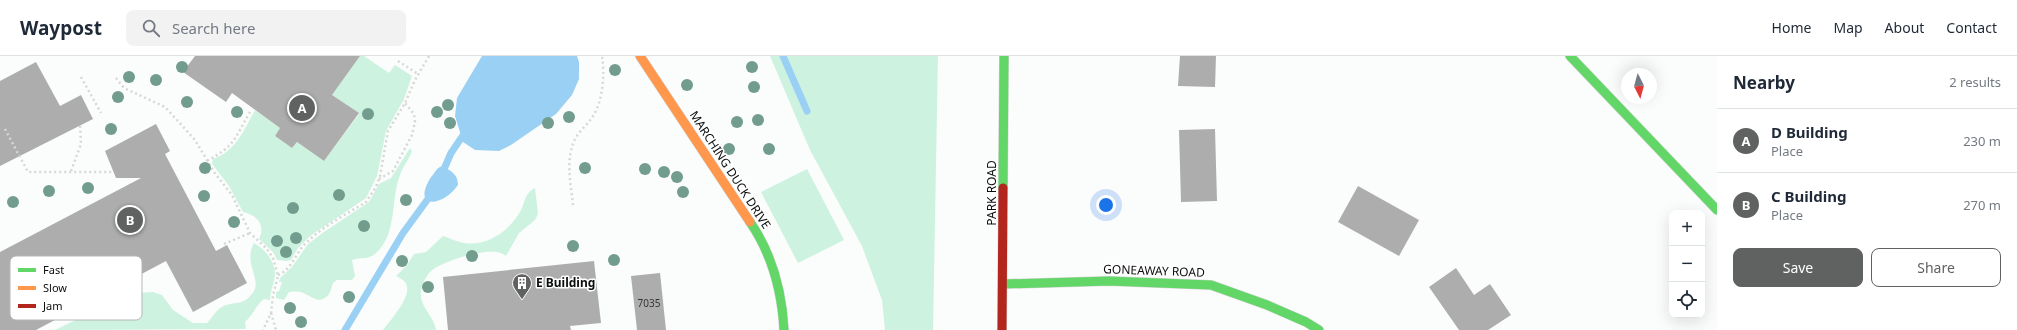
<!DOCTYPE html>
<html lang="en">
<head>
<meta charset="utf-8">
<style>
  body { margin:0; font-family:"Noto Sans",sans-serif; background:#f2f2f3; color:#1f2937 }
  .controls { position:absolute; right:12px; bottom:12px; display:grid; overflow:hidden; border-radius:8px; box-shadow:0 4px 16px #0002 }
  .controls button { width:36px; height:36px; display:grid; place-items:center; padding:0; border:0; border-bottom:1px solid #e0e1e3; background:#fff; color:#1f2937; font:20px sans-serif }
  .compass { position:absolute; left:1621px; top:12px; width:36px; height:36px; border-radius:50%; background:#fff; box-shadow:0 4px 16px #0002; rotate:174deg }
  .you { position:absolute; left:1106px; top:149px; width:14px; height:14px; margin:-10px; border:3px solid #fff; border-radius:50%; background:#1a73e8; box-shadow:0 0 0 6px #1a73e833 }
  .badge { display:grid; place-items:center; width:26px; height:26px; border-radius:50%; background:#606161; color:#fff; font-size:13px; font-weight:700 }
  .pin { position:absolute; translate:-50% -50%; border:2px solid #fff; box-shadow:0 1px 4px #0006 }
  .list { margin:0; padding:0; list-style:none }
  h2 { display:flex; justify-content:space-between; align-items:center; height:52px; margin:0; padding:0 16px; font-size:17px }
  h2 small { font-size:13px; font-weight:400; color:#747a83 }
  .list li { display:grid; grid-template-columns:26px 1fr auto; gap:12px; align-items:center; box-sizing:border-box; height:64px; padding:0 16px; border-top:1px solid #e0e1e3 }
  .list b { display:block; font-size:15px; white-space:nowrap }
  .list p { margin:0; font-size:13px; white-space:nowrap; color:#747a83 }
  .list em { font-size:13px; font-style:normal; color:#747a83 }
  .actions { display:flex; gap:8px; padding:12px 16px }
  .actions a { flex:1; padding:9px 0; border:1px solid #606161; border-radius:8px; text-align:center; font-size:14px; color:#606161 }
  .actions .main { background:#606161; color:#fff }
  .icon { flex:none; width:22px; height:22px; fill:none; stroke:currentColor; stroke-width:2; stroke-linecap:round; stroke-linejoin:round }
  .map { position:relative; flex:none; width:1717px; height:274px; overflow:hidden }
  header { display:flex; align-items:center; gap:24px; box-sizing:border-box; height:56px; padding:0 20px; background:#fff; border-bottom:1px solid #e0e1e3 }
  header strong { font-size:19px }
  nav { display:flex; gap:22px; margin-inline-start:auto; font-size:14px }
  .search { width:280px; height:36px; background:#f2f2f3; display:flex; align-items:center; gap:10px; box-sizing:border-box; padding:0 14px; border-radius:8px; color:#747a83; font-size:15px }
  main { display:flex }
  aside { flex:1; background:#fff }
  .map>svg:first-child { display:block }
  .green { fill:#cdf3e0 }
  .water { fill:#9ad0f3 }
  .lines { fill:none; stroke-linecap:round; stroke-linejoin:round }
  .stream { stroke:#9ad0f3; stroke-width:7 }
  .building { fill:#adadad }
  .fast-casing { stroke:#d5d6d6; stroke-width:10 }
  .slow-casing { stroke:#d5d6d6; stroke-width:10 }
  .jam-casing { stroke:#d5d6d6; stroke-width:10 }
  .path { stroke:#d6d7d7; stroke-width:2.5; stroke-dasharray:2 3; stroke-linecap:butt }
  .fast { stroke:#63d668; stroke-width:9 }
  .slow { stroke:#ff974d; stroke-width:9 }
  .jam { stroke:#b3261e; stroke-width:9 }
  .tree { fill:#729c8d }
  .labels { text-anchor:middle; stroke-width:3; stroke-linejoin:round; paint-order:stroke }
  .number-label { font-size:10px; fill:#343535 }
  .street-label { font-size:12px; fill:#0c0d0d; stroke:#fff }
  .poi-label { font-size:12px; font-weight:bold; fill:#0c0d0d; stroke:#fff; text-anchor:start }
  .key { fill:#fff; stroke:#b6b6b6; stroke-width:1 }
  .key-label { font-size:11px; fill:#0c0d0d }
</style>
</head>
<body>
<header>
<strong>Waypost</strong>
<div class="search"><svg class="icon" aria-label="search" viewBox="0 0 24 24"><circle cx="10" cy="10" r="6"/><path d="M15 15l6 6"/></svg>Search here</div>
<nav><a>Home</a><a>Map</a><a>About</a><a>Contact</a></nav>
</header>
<main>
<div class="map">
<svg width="1717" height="274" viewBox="0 0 1717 274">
  <rect width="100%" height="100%" fill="#fbfcfc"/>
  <g class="green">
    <path d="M360 0H364L389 17 395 9 412 20 404 43 386 75 377 120 366 142 310 180 298 192 291 204 287 205 277 204 273 196 259 183C266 169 257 159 243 156L229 130 212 108 213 103C236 95 244 74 255 54L280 72 275 80 292 92 297 86 324 105 359 58 332 39Z"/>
    <path d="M770 0H938L933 274H885L882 244 862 190 810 94Z"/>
    <path d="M410 92 412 95C409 104 403 110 400 119 390 145 398 178 375 198 368 204 359 201 352 204L355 220 352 224H337L333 227C330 237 329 243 318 244 306 240 305 234 289 236L284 244 276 242V236L279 235 282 226H279L280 222 292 211 308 188 324 176 369 146 379 128 391 122Z"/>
    <path d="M807 113 844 184 798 207 761 136Z"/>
    <path d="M535 132 538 158 535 164 519 177 506 200C493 188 449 204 435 212 428 216 422 227 421 235 419 251 434 259 436 274H383C391 263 416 237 404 225 402 223 398 221 396 220L407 209 414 198 426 196 443 180C450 182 457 186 464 187 488 191 512 173 522 152 525 144 526 136 535 132Z"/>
    <path d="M254 187C265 193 275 205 275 219 274 228 270 236 270 244L264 243C256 249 253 259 245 266L246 273 55 274 94 255 139 237 153 236 162 239 173 254 193 267H207C212 262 216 254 222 251 234 244 243 252 254 235 261 223 243 206 254 187Z"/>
  </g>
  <g class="water">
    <path d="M482 0H577L579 6V23L572 39 556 58 511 89 499 95 475 94 463 86 455 60 457 42Z"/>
    <path d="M442 110C451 115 458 118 458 129 442 152 411 153 431 121 435 117 436 112 442 110Z"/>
  </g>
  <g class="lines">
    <g class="stream">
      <path d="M783 0 807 55"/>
      <path d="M441 120 451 97 466 75"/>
      <path d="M345 274 403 177 433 136"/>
    </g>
  </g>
  <g class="building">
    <path d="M195 0H360L332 39 359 57 324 105 297 86 292 92 275 80 280 72 232 37 226 46 183 16Z"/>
    <path d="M1180 0H1216L1215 31 1178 30Z"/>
    <path d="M36 6 60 50 81 39 93 63 0 110V25Z"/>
    <path d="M156 68 170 95 165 98 216 195 227 189 247 227 193 256 166 205 36 274H0V196L141 122H116L105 95Z"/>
    <path d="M1215 73 1217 145 1181 146 1179 74Z"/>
    <path d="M1358 130 1419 164 1399 200 1338 166Z"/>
    <path d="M594 205 601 267 570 270 571 274H448L443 221Z"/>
    <path d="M1456 212 1474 239 1490 228 1511 259 1488 274H1459L1429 231Z"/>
    <path d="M660 217 666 274H637L631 220Z"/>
  </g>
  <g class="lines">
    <g class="fast-casing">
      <g id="fast">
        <path d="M1570 0 1717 154"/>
        <path d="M1003 132 1004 0"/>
        <path d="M750 166C772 198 782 236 784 274"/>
        <path d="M1003 228 1109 225 1211 229 1267 249 1306 266 1319 274"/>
      </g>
    </g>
    <g class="slow-casing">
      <path id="slow" d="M640 0 750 166"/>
    </g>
    <g class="jam-casing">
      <path id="jam" d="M1002 274 1003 132"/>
    </g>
    <g class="path">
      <path d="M398 5 418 18"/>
      <path d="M81 21 101 57"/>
      <path d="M116 22 124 32 165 51 177 64 195 84 214 116 232 139 250 177 267 193 273 202 278 220 273 239 271 257 263 274"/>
      <path d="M5 73 28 116H114"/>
      <path d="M207 105C236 89 234 83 250 56"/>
      <path d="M71 115 81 88 80 68"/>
      <path d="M379 123 393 115 412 79 415 66 414 58 405 47"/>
      <path d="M573 149C571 130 566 107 573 88 576 78 585 71 591 63 603 47 605 19 602 0"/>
      <path d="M224 188 250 177"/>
      <path d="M278 219C291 214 295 199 304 189 321 171 345 159 366 146L376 131 380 120 388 75 405 47 415 24 429 0"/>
      <path d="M271 257 276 274"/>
    </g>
    <use href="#fast" class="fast"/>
    <use href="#slow" class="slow"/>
    <use href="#jam" class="jam"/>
  </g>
  <g class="tree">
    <circle cx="182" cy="11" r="6"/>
    <circle cx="752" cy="11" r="6"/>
    <circle cx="615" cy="14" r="6"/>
    <circle cx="129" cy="21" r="6"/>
    <circle cx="156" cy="24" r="6"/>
    <circle cx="687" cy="29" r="6"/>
    <circle cx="754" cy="31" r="6"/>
    <circle cx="118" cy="41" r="6"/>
    <circle cx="187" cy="46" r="6"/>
    <circle cx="448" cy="49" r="6"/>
    <circle cx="237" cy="56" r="6"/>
    <circle cx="437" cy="56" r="6"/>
    <circle cx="368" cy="58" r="6"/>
    <circle cx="569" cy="61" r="6"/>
    <circle cx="758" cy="64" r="6"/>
    <circle cx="737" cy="66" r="6"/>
    <circle cx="450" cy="67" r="6"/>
    <circle cx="548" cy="67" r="6"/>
    <circle cx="111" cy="73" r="6"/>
    <circle cx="729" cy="93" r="6"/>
    <circle cx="769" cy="93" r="6"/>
    <circle cx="205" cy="112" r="6"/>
    <circle cx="585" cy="112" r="6"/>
    <circle cx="645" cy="113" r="6"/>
    <circle cx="664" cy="116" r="6"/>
    <circle cx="677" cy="121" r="6"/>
    <circle cx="88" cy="132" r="6"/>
    <circle cx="49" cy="135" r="6"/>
    <circle cx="683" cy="136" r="6"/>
    <circle cx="339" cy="139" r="6"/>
    <circle cx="204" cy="140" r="6"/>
    <circle cx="406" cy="144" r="6"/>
    <circle cx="13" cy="146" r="6"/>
    <circle cx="293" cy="152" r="6"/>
    <circle cx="234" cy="166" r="6"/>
    <circle cx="364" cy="170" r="6"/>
    <circle cx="296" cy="182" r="6"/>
    <circle cx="277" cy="185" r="6"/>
    <circle cx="573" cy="190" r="6"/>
    <circle cx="286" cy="196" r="6"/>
    <circle cx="472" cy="200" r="6"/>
    <circle cx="614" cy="204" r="6"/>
    <circle cx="402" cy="205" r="6"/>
    <circle cx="428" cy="231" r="6"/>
    <circle cx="349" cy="241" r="6"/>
    <circle cx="290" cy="252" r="6"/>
    <circle cx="301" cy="266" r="6"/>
  </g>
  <defs>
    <g id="building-pin" transform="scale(1)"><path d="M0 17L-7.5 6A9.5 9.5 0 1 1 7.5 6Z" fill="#606161" stroke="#fff"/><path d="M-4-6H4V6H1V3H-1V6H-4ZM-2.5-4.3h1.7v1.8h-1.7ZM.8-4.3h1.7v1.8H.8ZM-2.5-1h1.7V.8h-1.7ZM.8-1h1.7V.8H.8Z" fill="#fff"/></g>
  </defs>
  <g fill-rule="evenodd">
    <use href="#building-pin" x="522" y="227"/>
  </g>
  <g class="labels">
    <g class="number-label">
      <text x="649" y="251">7035</text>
    </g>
    <g class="street-label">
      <text transform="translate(730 114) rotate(57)" y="4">MARCHING DUCK DRIVE</text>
      <text transform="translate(992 137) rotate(-90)" y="4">PARK ROAD</text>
      <text transform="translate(1154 215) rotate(2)" y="4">GONEAWAY ROAD</text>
    </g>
    <g class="poi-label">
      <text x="536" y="231">E Building</text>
    </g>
  </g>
  <rect x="10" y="200" width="132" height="64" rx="6" class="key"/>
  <rect x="18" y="212" width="18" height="4" fill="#63d668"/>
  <rect x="18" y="230" width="18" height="4" fill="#ff974d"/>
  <rect x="18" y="248" width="18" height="4" fill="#b3261e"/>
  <g class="key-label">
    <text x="43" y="218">Fast</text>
    <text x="43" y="236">Slow</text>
    <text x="43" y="254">Jam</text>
  </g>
</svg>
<div class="controls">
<button>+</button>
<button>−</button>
<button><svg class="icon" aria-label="locate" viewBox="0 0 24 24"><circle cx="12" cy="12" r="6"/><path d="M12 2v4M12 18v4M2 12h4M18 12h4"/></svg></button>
</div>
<svg class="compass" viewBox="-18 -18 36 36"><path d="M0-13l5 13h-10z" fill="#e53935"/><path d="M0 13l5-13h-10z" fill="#747a83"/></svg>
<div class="you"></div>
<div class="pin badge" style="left:302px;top:52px">A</div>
<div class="pin badge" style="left:130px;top:164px">B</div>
</div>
<aside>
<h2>Nearby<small>2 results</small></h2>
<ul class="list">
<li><span class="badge">A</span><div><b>D Building</b><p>Place</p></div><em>230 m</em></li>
<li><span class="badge">B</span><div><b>C Building</b><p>Place</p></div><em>270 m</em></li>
</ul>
<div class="actions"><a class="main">Save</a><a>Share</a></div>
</aside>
</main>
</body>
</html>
